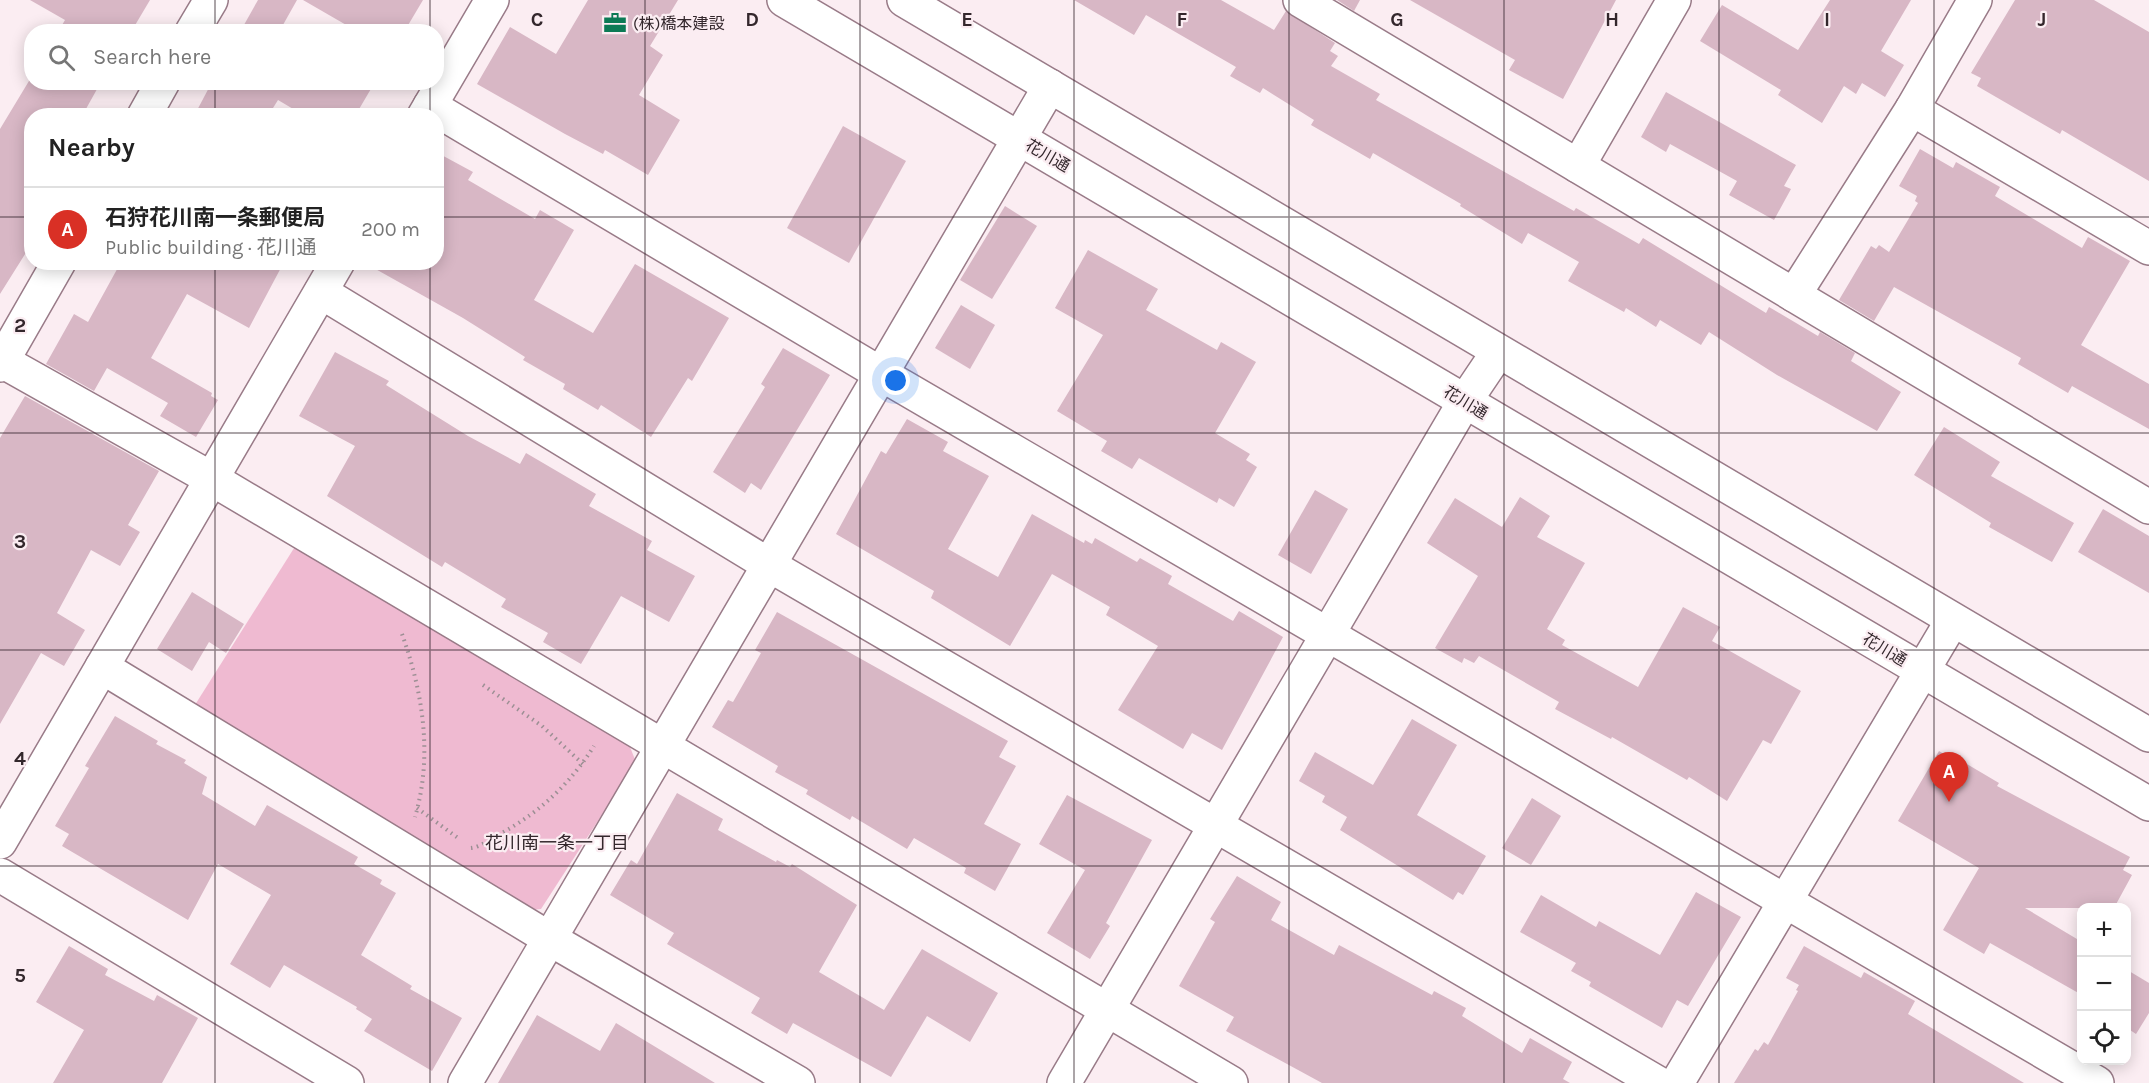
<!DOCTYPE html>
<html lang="en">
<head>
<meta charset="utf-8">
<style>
  body { margin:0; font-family:Karla,"Noto Sans JP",sans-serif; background:#f6f6f6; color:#222 }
  .controls { position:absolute; right:18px; bottom:18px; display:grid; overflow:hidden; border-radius:12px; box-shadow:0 3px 15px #0003 }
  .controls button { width:54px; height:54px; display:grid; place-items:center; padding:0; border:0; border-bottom:2px solid #e0e0e0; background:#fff; color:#222; font:30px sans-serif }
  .you { position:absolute; left:896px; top:381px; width:21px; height:21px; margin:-15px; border:4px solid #fff; border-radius:50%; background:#1a73e8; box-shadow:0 0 0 9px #1a73e833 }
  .badge { display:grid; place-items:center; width:39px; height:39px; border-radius:50%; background:#d93025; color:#fff; font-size:20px; font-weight:700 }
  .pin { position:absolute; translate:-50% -50px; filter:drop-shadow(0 2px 3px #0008) }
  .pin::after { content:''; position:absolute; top:32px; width:21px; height:18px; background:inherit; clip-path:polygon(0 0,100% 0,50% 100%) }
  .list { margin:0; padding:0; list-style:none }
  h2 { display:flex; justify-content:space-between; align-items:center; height:78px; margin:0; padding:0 24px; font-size:26px }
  h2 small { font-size:20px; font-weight:400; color:#767676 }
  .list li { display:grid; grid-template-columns:39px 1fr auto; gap:18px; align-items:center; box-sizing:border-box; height:84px; padding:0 24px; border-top:2px solid #e0e0e0 }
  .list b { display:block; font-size:22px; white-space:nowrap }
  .list p { margin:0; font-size:20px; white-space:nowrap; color:#767676 }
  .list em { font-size:20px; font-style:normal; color:#767676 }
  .icon { flex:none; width:33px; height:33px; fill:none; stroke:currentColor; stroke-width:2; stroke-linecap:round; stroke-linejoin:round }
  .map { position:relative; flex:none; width:2149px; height:1083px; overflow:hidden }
  .search { position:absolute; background:#fff; box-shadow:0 3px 15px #0003; left:24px; top:24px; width:420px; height:66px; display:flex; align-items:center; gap:15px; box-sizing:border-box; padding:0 21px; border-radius:24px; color:#767676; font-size:22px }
  .panel { position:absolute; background:#fff; box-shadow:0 3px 15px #0003; left:24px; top:108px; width:420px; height:162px; border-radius:24px }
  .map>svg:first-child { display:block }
  .green { fill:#efbad1 }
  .building { fill:#d8b7c5 }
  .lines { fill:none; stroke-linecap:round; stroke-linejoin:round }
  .minor-casing { stroke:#997b88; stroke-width:36 }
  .tertiary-casing { stroke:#997b88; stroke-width:36 }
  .path { stroke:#9c8f94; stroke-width:4; stroke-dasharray:1.5 4.5; stroke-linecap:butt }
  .minor { stroke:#fff; stroke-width:33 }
  .tertiary { stroke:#fff; stroke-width:33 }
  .grid { fill:none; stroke:#33272c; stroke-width:1.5; stroke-opacity:0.55 }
  .labels { text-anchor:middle; stroke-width:4.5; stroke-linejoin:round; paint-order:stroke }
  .poi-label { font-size:16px; fill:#33272c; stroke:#fbedf2; text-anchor:start }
  .street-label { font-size:16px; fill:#33272c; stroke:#fbedf2 }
  .neighbourhood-label { font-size:18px; fill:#33272c; stroke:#fbedf2 }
  .grid-label { font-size:20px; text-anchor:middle; font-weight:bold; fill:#33272c; stroke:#fbedf2; stroke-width:4.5; stroke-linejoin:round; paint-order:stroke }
</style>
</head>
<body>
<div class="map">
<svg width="2149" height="1083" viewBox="0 0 2149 1083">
  <rect width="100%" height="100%" fill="#fbedf2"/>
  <path class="green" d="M296 545 410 596 630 747 636 762 541 909 530 910 193 708Z"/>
  <g class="building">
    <path d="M30 0H150L131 32H58L65 20Z"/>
    <path d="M258 0H297L279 32H240Z"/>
    <path d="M303 0H423L404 32H345L348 26Z"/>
    <path d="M588 0H678L650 46 663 55 639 95 680 120 648 175 605 150 603 154 565 134 477 84 510 27 556 54Z"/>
    <path d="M1074 0H1221L1274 30 1286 11 1335 43 1330 51 1338 56 1331 66 1380 94 1376 100 1574 211 1576 208 1639 244 1643 238 1766 313 1769 307 1818 336 1820 332 1855 353 1851 361 1901 392 1877 431 1777 375 1709 332 1701 345 1660 320 1656 327 1626 308 1624 312 1568 281 1579 262 1528 233 1522 244 1460 206 1461 204 1373 153 1370 159 1311 125 1314 120 1263 88 1260 93 1230 76 1236 67 1146 15 1134 35Z"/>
    <path d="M1337 0H1360L1354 11Z"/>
    <path d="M1410 0H1616L1563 99 1509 70 1515 60Z"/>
    <path d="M1830 0H1911L1881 51 1904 65 1885 97 1862 83 1856 94 1844 86 1822 123 1778 95 1781 90 1700 41 1722 5 1798 50Z"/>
    <path d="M2015 0H2094L2149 32V181L2062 130 2060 134 1977 86 1981 78 1971 73Z"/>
    <path d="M32 76V82H101L82 116H32V243L0 294V129Z"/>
    <path d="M212 82H375L355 116H305L278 100 268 116H194Z"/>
    <path d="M1666 92 1796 165 1784 186 1791 189 1774 220 1729 195 1737 181 1670 144 1666 152 1641 137Z"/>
    <path d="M843 126 906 161 849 263 787 228Z"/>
    <path d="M1920 149 1953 168 1956 162 2000 187 1995 196 2082 248 2088 237 2130 261 2081 345 2149 384V429L2072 386 2068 393 2018 364 2021 358 1894 287 1874 321 1839 300 1871 246 1876 249 1879 245 1889 252 1918 203 1915 201 1917 196 1899 186Z"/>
    <path d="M436 152 473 172 468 180 535 219 540 210 574 230 534 300 593 333 635 264 729 318 692 381 688 378 651 437 601 405 598 410 563 389 565 384 523 360 525 357 463 318 363 262H436Z"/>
    <path d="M1005 206 1037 226 992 299 960 280Z"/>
    <path d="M1088 250 1158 289 1146 310 1217 350 1221 342 1256 362 1215 433 1250 454 1246 460 1257 467 1234 507 1219 498 1217 503 1139 458 1132 469 1101 451 1107 441 1057 411 1103 335 1055 308Z"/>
    <path d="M121 262H284L249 328 187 294 151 358 212 393 211 396 218 400 196 437 160 416 168 403 107 368 94 391 46 364 74 314 88 322Z"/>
    <path d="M961 305 995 325 970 369 935 348Z"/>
    <path d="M783 348 830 375 761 490 751 483 745 493 713 472 765 387 761 384Z"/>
    <path d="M335 352 389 381 386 385 468 436 520 464 526 453 596 494 589 506 652 541 647 550 695 576 669 622 621 596 581 664 543 642 548 633 501 607 506 599 445 562 442 567 327 496 355 446 299 416Z"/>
    <path d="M25 396 159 471 128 525 140 532 120 566 91 550 57 613 85 630 64 666 41 653 0 724V438Z"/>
    <path d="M907 419 948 442 943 451 989 476 948 549 998 577 1032 514 1084 543 1085 540 1092 544 1095 538 1137 562 1140 558 1172 576 1168 584 1233 621 1239 611 1283 637 1222 750 1192 733 1183 749 1118 710 1158 646 1106 615 1110 607 1052 574 1010 646 931 598 934 591 836 534 881 451 886 454Z"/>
    <path d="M1944 427 2000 462 1991 476 2074 523 2052 562 1989 527 1991 523 1914 475Z"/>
    <path d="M1315 490 1348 509 1311 574 1278 555Z"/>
    <path d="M1520 497 1550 516 1537 537 1585 563 1547 629 1565 640 1562 645 1638 687 1683 607 1720 627 1712 641 1801 691 1771 744 1763 740 1727 801 1689 777 1687 780 1612 737 1611 739 1555 709 1559 702 1479 656 1474 663 1464 658 1462 663 1435 648 1478 576 1427 543 1455 498 1502 527Z"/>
    <path d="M2103 509 2149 536V593L2078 552Z"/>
    <path d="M192 592 244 624 226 653 209 642 192 671 157 649Z"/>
    <path d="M777 612 1008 741 999 757 1016 766 984 824 1021 844 995 891 964 873 966 868 914 838 907 849 852 816 850 820 806 794 808 790 775 772 778 766 712 727 728 700 733 702 761 653 755 650Z"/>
    <path d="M115 716 158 741 156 744 186 760 184 763 207 777 202 794 255 826 267 805 358 857 354 864 382 880 380 884 396 893 361 955 412 986 410 989 462 1018 432 1071 364 1031 372 1019 356 1009 357 1007 284 965 270 988 230 964 271 895 218 864 188 920 62 846 69 834 55 826 89 768 85 766Z"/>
    <path d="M1412 719 1457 745 1417 815 1486 856 1463 895 1458 892 1453 900 1340 830 1347 817 1322 802 1325 796 1299 781 1315 752 1373 785Z"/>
    <path d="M1939 751 1953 760 1955 757 1999 783 1997 786 2130 857 2123 870 2132 875 2114 908H2025L2082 942V995L1990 943 1984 954 1943 930 1979 868 1898 821Z"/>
    <path d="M677 793 723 819 718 830 776 862 777 860 790 867 792 864 857 905 819 972 884 1010 922 949 998 993 970 1042 927 1016 891 1077 793 1023 787 1034 751 1013 760 998 667 944 674 933 610 895 631 860 637 864Z"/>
    <path d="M1067 795 1152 840 1106 923 1110 926 1090 959 1047 933 1085 870 1039 844Z"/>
    <path d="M1532 798 1561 816 1531 865 1502 848Z"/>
    <path d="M1237 876 1281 902 1271 920 1334 955 1339 945 1432 995 1434 991 1466 1008 1462 1016 1522 1053 1530 1038 1572 1062 1563 1079 1570 1083H1322L1226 1031 1234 1017 1179 986 1215 922 1210 919Z"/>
    <path d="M1696 892 1741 917 1688 1006 1677 1000 1662 1028 1589 986 1591 982 1571 971 1576 963 1520 932 1541 895 1596 927 1599 921 1660 955Z"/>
    <path d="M69 946 108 969 105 975 154 1001 157 995 198 1018 162 1083H53L84 1030 36 1002Z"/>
    <path d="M1804 946 1861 978 1864 972 1915 1001 1908 1014 2024 1083H1734L1755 1049 1758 1051 1764 1042 1768 1045 1798 991 1796 990 1799 985 1786 978Z"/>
    <path d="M2129 971 2149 983V1013L2136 1034 2127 1028V975Z"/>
    <path d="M537 1015 600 1051 616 1023 715 1083H498Z"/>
  </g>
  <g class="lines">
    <g class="minor-casing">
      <g id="minor">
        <path d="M1300 0 2149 507"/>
        <path d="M192 32 211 0"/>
        <path d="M430 106 881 374 2097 1083"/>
        <path d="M1912 109 2149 248"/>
        <path d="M144 116 163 82"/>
        <path d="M424 116 492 0"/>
        <path d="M1578 166 1674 0"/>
        <path d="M321 292 769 565 1658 1083"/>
        <path d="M1794 295 1912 109 1975 0"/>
        <path d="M2 361 212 479 1231 1083"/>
        <path d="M0 365 59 262"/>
        <path d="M102 667 550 939 798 1083"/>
        <path d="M0 842 338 262"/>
        <path d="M0 875 347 1083"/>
        <path d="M465 1083 1050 86"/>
        <path d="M1064 1083 1465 401 1498 352"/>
        <path d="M1677 1083 1952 621"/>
      </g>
    </g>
    <g class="tertiary-casing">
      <g id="tertiary">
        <path d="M784 0 2149 804"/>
        <path d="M904 0 2149 735"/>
      </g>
    </g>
    <g class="path">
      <path d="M402 634C423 693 433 756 415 817"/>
      <path d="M483 685 542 726 583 764"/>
      <path d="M417 808 458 838"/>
      <path d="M471 848C480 847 491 839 500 834 540 812 569 785 594 746"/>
    </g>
    <use href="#minor" class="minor"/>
    <use href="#tertiary" class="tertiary"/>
  </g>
  <path class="grid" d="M215 0V32M430 0V32M645 0V1083M860 0V1083M1074 0V1083M1289 0V1083M1504 0V1083M1719 0V1083M1934 0V1083M215 82V116M430 82V116M0 217H32M436 217H2149M215 262V1083M430 262V1083M0 433H2149M0 650H2149M0 866H2149"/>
  <defs>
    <g id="office-bare" transform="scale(1.8)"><path d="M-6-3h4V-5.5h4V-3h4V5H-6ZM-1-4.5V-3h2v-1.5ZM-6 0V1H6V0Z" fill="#0c7a55" stroke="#fbedf2" stroke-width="2.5" paint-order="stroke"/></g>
  </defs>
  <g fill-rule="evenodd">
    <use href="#office-bare" x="615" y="23"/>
  </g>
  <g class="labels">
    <g class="poi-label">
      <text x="633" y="29">(株)橋本建設</text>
    </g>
    <g class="street-label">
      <text transform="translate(1048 155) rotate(30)" y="6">花川通</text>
      <text transform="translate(1466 402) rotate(31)" y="6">花川通</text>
      <text transform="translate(1885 649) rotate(31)" y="6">花川通</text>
    </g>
    <g class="neighbourhood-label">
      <text x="557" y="849">花川南一条一丁目</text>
    </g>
  </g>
  <g class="grid-label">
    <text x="537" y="26">C</text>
    <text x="752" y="26">D</text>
    <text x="967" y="26">E</text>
    <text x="1182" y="26">F</text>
    <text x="1397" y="26">G</text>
    <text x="1612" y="26">H</text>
    <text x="1827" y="26">I</text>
    <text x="2042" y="26">J</text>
    <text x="20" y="332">2</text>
    <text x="20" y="548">3</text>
    <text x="20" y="765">4</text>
    <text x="20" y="982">5</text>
  </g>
</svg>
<div class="controls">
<button>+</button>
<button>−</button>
<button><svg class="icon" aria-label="locate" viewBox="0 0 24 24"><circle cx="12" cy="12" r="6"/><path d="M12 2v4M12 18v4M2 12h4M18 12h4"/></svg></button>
</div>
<div class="you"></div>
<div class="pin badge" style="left:1949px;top:802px">A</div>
<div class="search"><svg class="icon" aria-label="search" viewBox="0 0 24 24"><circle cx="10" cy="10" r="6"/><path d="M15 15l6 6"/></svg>Search here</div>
<section class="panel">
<h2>Nearby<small></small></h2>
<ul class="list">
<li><span class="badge">A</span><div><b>石狩花川南一条郵便局</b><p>Public building · 花川通</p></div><em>200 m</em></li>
</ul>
</section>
</div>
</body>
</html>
